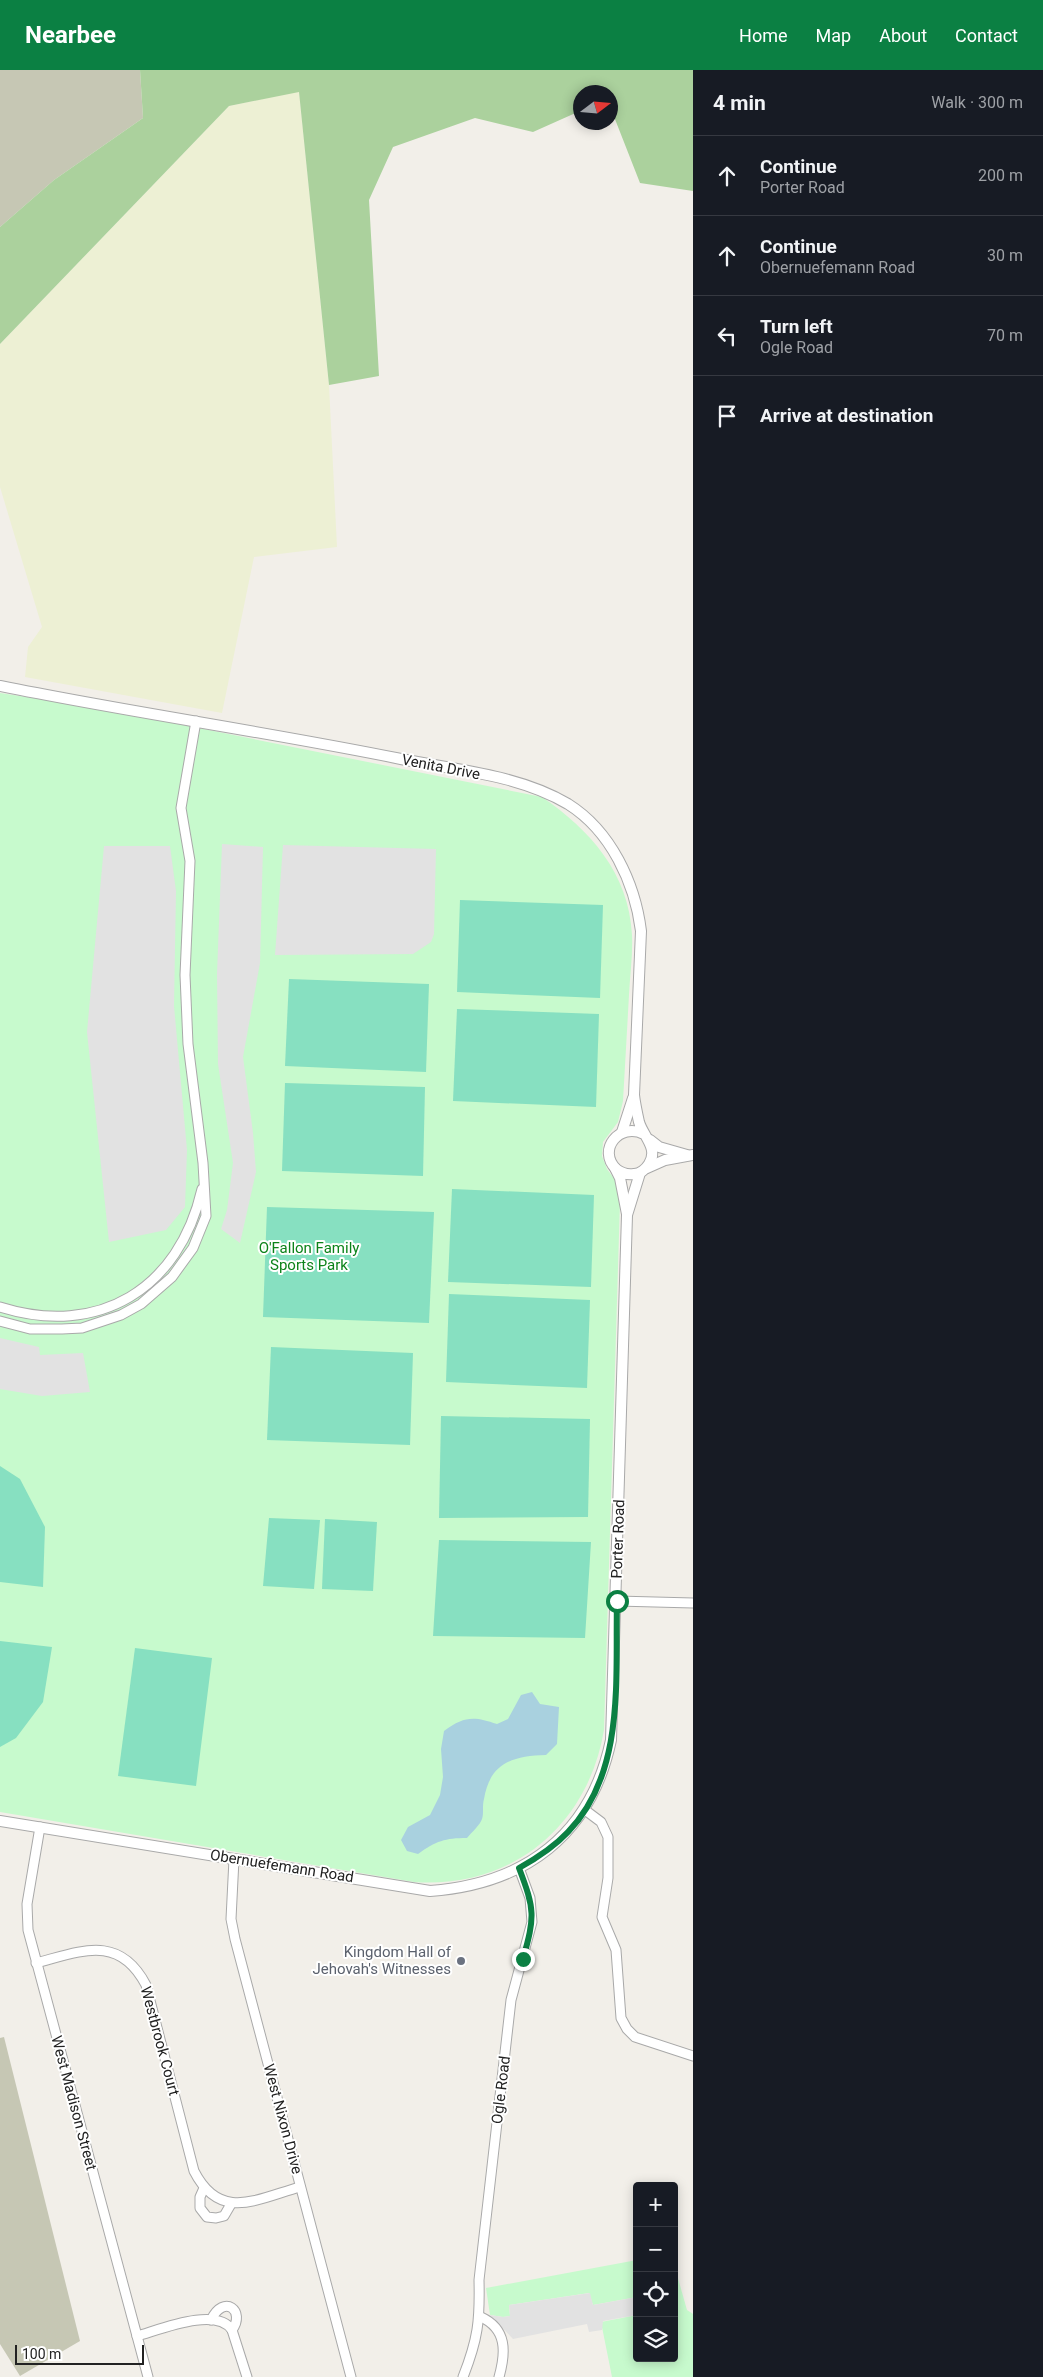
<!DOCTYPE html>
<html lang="en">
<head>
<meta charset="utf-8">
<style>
  body { margin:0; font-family:Roboto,sans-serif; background:#242831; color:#f1f3f6 }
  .controls { position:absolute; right:15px; bottom:15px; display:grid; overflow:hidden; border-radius:5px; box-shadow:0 2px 12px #0003 }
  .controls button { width:45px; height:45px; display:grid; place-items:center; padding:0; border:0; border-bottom:1px solid #363941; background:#171b24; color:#f1f3f6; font:25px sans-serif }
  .compass { position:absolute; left:573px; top:15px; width:45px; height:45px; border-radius:50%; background:#171b24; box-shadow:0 2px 12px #0003; rotate:74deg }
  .scale { position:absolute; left:15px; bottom:12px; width:129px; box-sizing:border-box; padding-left:5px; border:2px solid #222; border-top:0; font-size:14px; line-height:18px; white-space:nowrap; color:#222; -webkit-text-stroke:4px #fff; paint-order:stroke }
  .stop { position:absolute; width:15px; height:15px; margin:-11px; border:4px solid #0b8043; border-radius:50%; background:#fff }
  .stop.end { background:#0b8043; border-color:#fff; box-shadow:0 1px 5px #0008 }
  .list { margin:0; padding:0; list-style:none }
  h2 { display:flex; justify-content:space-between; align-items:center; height:65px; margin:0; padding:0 20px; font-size:21px }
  h2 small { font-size:16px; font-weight:400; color:#9ea1a6 }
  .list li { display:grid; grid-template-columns:32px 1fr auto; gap:15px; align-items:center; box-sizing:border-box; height:80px; padding:0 20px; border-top:1px solid #363941 }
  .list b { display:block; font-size:19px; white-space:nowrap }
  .list p { margin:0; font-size:16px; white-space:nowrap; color:#9ea1a6 }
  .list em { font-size:16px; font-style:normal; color:#9ea1a6 }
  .icon { flex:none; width:28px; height:28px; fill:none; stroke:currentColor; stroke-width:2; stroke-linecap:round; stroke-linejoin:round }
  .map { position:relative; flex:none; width:693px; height:2307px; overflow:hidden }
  header { display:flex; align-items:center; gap:30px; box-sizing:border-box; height:70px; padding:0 25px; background:#0b8043; color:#fff }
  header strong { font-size:24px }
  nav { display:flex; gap:28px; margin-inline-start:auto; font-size:18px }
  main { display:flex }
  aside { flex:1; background:#171b24 }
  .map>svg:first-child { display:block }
  .construction { fill:#c6c7b4 }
  .farmland { fill:#edf0d4 }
  .forest { fill:#abd19d }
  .park { fill:#c7facd }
  .pitch { fill:#87e0c1 }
  .parking { fill:#e2e2e2 }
  .water { fill:#a9d1df }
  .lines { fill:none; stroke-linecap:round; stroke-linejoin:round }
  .minor-casing { stroke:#a9a9a9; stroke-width:11 }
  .tertiary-casing { stroke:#a9a9a9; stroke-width:12 }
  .minor { stroke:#fff; stroke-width:9 }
  .tertiary { stroke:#fff; stroke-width:10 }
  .route { stroke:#0b8043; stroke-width:6 }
  .worship-dot { fill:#6b7280; stroke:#fff; stroke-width:2 }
  .labels { text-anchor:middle; stroke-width:4; stroke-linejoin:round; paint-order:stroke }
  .street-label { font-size:15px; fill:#222; stroke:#fff }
  .park-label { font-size:15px; fill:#0c831a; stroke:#fff }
  .worship-label { font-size:15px; fill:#5b616d; stroke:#fff; text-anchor:end }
</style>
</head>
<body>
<header>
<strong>Nearbee</strong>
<nav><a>Home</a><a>Map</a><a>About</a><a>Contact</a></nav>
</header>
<main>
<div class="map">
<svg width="693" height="2307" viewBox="0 0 693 2307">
  <rect width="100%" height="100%" fill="#f2efe9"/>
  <g class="construction">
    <path d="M0 0H140L143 48 54 110 0 157Z"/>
    <path d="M4 1967 80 2271 20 2306 0 2274V1968Z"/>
  </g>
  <path class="farmland" d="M299 21 329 315 337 477 254 487 222 643 25 607 28 577 42 557 0 417V274L229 36Z"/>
  <path class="forest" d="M140 0H693V121L640 113 611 39 610 22H580V41L533 62 475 48 393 77 369 130 379 306 329 315 299 22 229 36 0 274V157L54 110 143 48Z"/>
  <g class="park">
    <path d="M0 623 94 637 542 727C590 760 629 803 632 865 633 884 630 905 629 925 627 961 625 996 623 1031L618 1052 603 1072 602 1086 607 1099 616 1111 620 1132 604 1660C588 1755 513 1819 414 1812L0 1742Z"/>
    <path d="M637 2190V2227L593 2235 589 2223 509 2235 510 2246 503 2247 490 2245 486 2218Z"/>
    <path d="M674 2194 687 2240 693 2244V2307H612L601 2252 637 2245V2288H674Z"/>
  </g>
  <g class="pitch">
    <path d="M460 830 603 835 600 928 457 922Z"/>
    <path d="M289 909 429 914 426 1002 285 996Z"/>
    <path d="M457 939 599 944 596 1037 453 1031Z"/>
    <path d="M285 1013 425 1017 423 1106 282 1101Z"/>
    <path d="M452 1119 594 1125 591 1217 448 1212Z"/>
    <path d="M267 1137 434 1142 429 1253 263 1247Z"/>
    <path d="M449 1224 590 1230 587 1318 446 1312Z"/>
    <path d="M271 1277 413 1283 410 1375 267 1370Z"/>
    <path d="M441 1346 590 1349 588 1447 439 1448Z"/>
    <path d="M0 1396 20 1409 45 1457 43 1517 0 1512Z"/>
    <path d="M269 1448 320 1450 314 1519 263 1516Z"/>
    <path d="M325 1449 377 1452 373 1521 322 1519Z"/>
    <path d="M439 1470 591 1472 585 1568 433 1566Z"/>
    <path d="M0 1571 52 1577 43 1632 16 1668 0 1677Z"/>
    <path d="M135 1578 212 1588 196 1716 118 1706Z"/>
  </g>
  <g class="parking">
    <path d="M222 774 263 777 260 893 243 987 253 1063 256 1102 240 1173 221 1159 227 1140 233 1093 218 994 217 904Z"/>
    <path d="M283 775 436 779 434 864 431 872 413 884 275 885Z"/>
    <path d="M104 776H170L176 821 174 936 187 1080 185 1137 166 1160 109 1172 87 962Z"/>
    <path d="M0 1268 39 1277 40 1285 83 1283 90 1322 42 1326 0 1319Z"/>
    <path d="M590 2223 593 2235 637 2227V2245L603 2251 602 2260 589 2262 587 2254 513 2269 490 2245 503 2247 510 2246 509 2235Z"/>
  </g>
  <path class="water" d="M532 1622 540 1634 559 1637 557 1674 546 1685C512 1686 490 1693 484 1729 482 1736 484 1743 482 1749 480 1755 472 1762 467 1768 445 1768 436 1771 418 1784L407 1781 401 1770 408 1757 430 1745 440 1725 443 1707 441 1679 444 1661C464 1646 474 1646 497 1654L508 1649 521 1625Z"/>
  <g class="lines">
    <g class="minor-casing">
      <g id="minor">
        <path d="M0 1237C99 1268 179 1219 202 1119"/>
        <path d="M0 1251 30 1259H62L82 1258 121 1245 141 1234 172 1207 193 1178 206 1146 203 1093 188 974 185 905 190 791 181 738 196 651"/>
        <path d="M617 1531 693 1533"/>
        <path d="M585 1740 601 1752 608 1767V1808L602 1847 616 1880 621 1948 627 1959 635 1967 693 1986"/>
        <path d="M40 1757 27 1834 28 1860 148 2307"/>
        <path d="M234 1789 231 1849 235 1869 351 2307"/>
        <path d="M36 1893C82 1881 119 1864 146 1915L194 2101C220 2152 257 2129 300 2117"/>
        <path d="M204 2118 200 2127V2138L207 2147 216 2148 224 2146 231 2134"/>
        <path d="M481 2247C507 2259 506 2282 499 2307"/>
        <path d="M211 2250C224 2223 246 2241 232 2260"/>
        <path d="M137 2266C159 2260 216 2236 232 2260L247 2307"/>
        <path d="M463 2307C478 2269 480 2251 479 2210L511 1930 532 1852 530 1828 519 1798"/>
      </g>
    </g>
    <g class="tertiary-casing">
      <g id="tertiary">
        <path d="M0 616C133 643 268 662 401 689 457 700 519 705 568 734 611 761 635 813 641 861L634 1025C635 1034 637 1043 639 1052 643 1066 659 1078 649 1094 646 1099 640 1104 634 1104 627 1105 621 1103 616 1099 597 1080 619 1052 644 1064"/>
        <path d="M622 1062 633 1028"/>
        <path d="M650 1070 659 1077 687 1085"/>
        <path d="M615 1098 620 1108 627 1144"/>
        <path d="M647 1098 665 1090 693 1085"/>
        <path d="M0 1751 430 1821C525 1814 591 1765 611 1670L627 1145 640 1103"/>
      </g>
    </g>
    <use href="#minor" class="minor"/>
    <use href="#tertiary" class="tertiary"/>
  </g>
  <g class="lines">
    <path class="route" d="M523 1889C535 1846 535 1840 519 1798 537 1788 554 1777 568 1762 626 1702 615 1607 617 1531"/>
  </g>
  <circle class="worship-dot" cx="461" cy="1891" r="5"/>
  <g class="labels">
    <g class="street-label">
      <text transform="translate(441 697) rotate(11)" y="5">Venita Drive</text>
      <text transform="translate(618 1469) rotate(-88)" y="5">Porter Road</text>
      <text transform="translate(282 1796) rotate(9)" y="5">Obernuefemann Road</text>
      <text transform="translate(160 1971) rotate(75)" y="5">Westbrook Court</text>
      <text transform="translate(501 2020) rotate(-83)" y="5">Ogle Road</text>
      <text transform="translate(74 2033) rotate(75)" y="5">West Madison Street</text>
      <text transform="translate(283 2049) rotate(75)" y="5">West Nixon Drive</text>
    </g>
    <g class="park-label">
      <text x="309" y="1183">O'Fallon Family<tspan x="309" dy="17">Sports Park</tspan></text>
    </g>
    <g class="worship-label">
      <text x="451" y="1887">Kingdom Hall of<tspan x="451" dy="17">Jehovah's Witnesses</tspan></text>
    </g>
  </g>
</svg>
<div class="controls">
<button>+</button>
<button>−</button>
<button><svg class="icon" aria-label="locate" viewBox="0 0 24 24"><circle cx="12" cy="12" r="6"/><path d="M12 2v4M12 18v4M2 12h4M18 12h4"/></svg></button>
<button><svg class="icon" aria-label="layers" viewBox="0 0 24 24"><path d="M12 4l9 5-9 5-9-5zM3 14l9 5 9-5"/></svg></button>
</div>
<svg class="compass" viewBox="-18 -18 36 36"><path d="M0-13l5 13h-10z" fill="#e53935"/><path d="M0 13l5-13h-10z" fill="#9ea1a6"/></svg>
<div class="scale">100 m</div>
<div class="stop" style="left:617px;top:1531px"></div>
<div class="stop end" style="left:523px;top:1889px"></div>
</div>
<aside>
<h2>4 min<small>Walk · 300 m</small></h2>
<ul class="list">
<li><svg class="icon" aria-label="ahead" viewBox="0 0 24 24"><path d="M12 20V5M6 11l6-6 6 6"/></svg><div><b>Continue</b><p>Porter Road</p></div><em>200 m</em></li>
<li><svg class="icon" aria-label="ahead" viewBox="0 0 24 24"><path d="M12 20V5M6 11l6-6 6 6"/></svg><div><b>Continue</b><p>Obernuefemann Road</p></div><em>30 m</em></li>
<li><svg class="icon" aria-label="left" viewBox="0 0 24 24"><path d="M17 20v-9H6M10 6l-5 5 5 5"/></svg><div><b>Turn left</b><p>Ogle Road</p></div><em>70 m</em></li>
<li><svg class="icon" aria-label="arrive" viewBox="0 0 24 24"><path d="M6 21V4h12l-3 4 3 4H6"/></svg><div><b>Arrive at destination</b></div></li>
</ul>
</aside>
</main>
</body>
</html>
